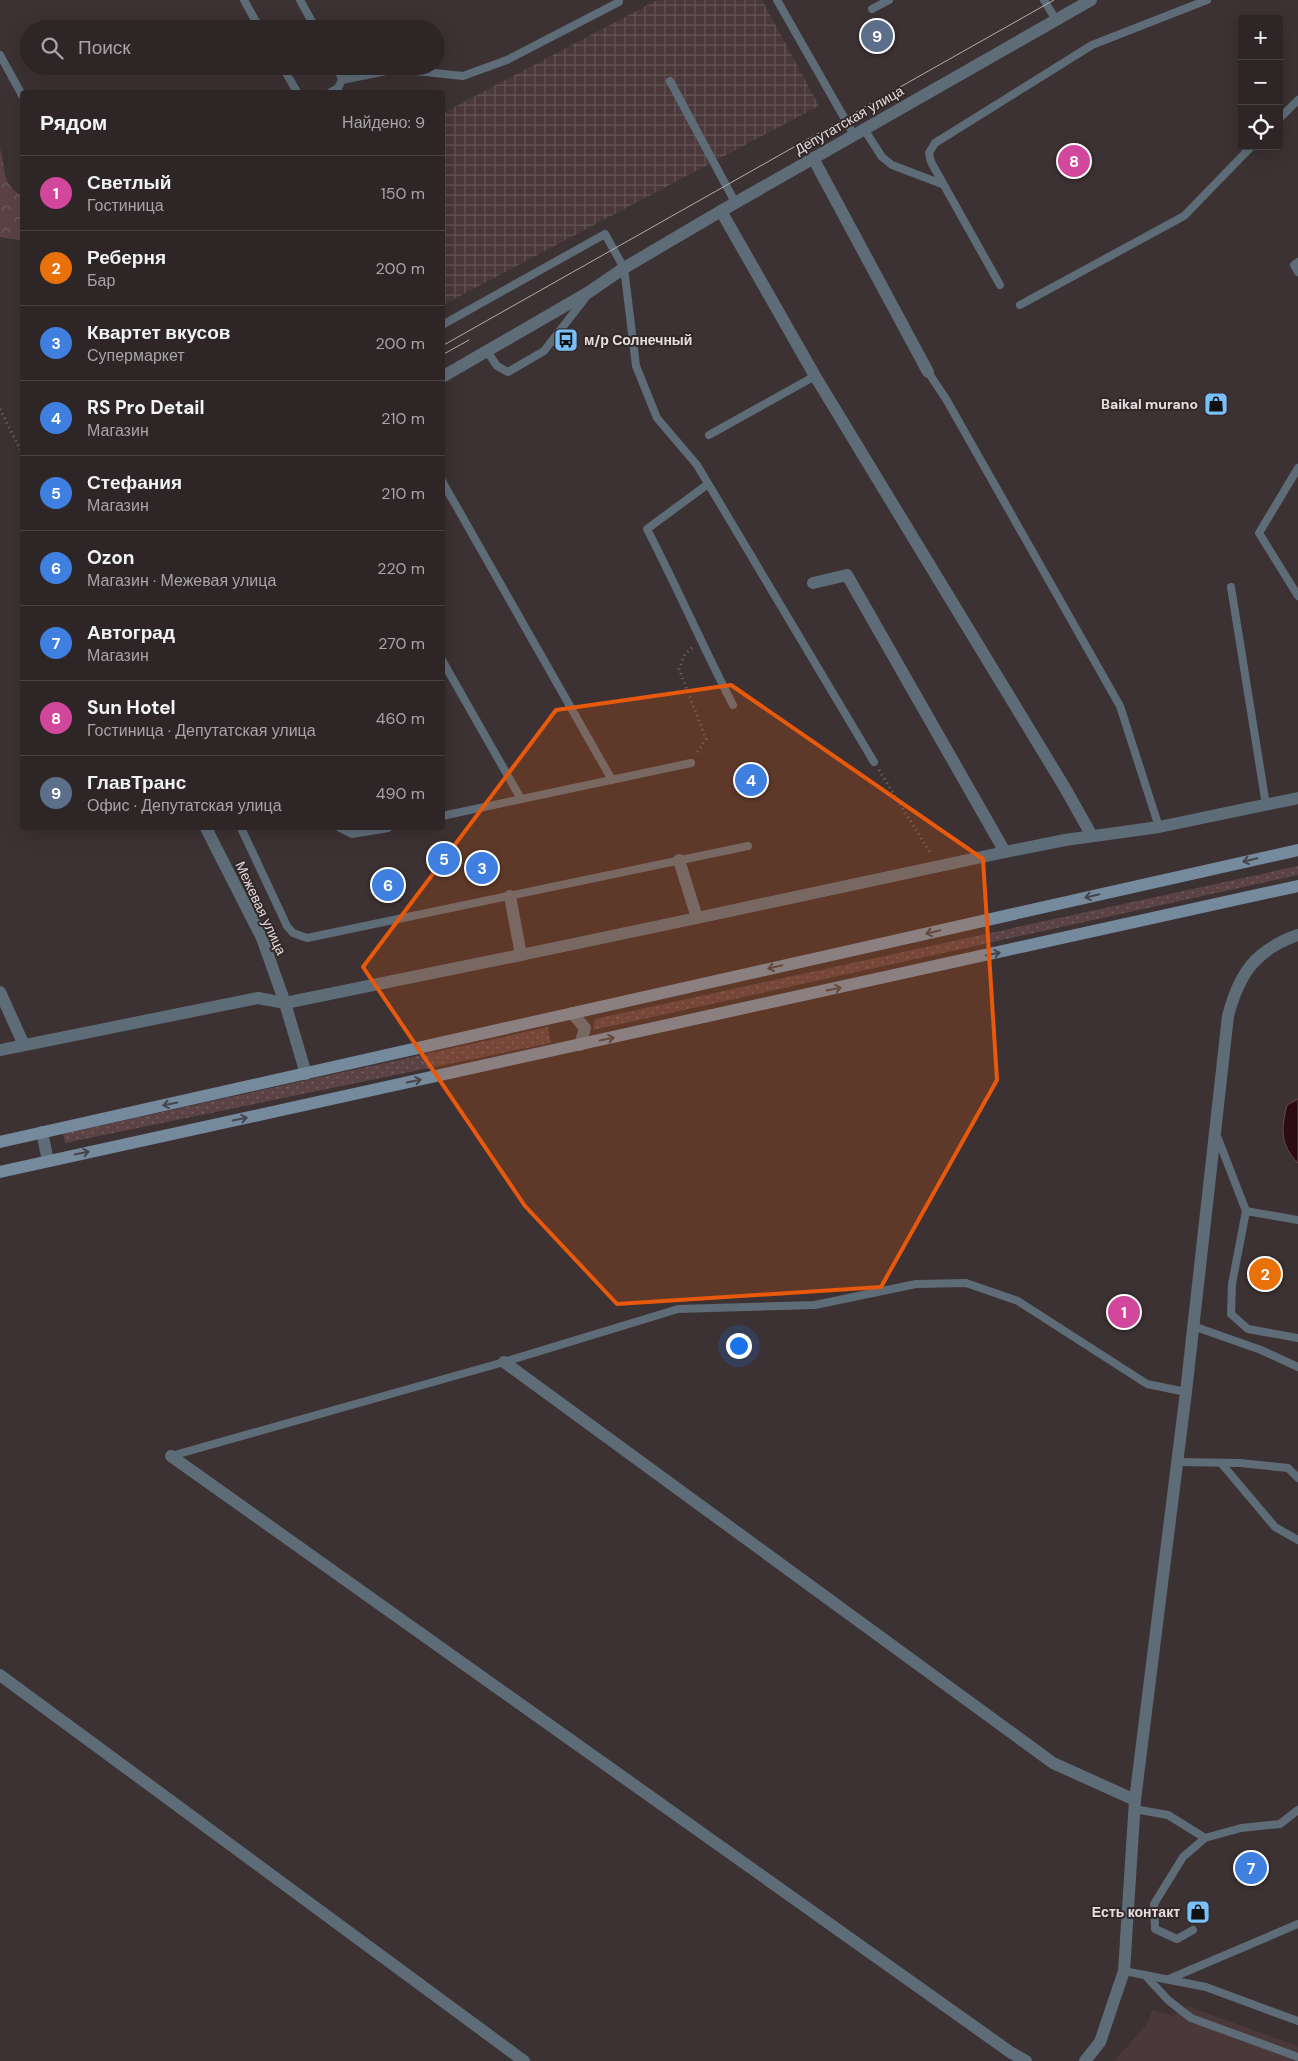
<!DOCTYPE html>
<html lang="ru">
<head>
<meta charset="utf-8">
<style>
  body { margin:0; font-family:"DM Sans",sans-serif; background:#352d2e; color:#f1f3f6 }
  .controls { position:absolute; right:15px; top:15px; display:grid; overflow:hidden; border-radius:5px; box-shadow:0 5px 20px #0002 }
  .controls button { width:45px; height:45px; display:grid; place-items:center; padding:0; border:0; border-bottom:1px solid #484243; background:#2d2526; color:#f1f3f6; font:25px sans-serif }
  .you { position:absolute; left:738px; top:1345px; width:18px; height:18px; margin:-12px; border:4px solid #fff; border-radius:50%; background:#1a73e8; box-shadow:0 0 0 8px #1a73e833 }
  .badge { display:grid; place-items:center; width:32px; height:32px; border-radius:50%; background:#79bff8; color:#fff; font-size:16px; font-weight:700 }
  .pin { position:absolute; translate:-50% -50%; border:2px solid #fff; box-shadow:0 1px 5px #0006 }
  .list { margin:0; padding:0; list-style:none }
  h2 { display:flex; justify-content:space-between; align-items:center; height:65px; margin:0; padding:0 20px; font-size:21px }
  h2 small { font-size:16px; font-weight:400; color:#a7a5a7 }
  .list li { display:grid; grid-template-columns:32px 1fr auto; gap:15px; align-items:center; box-sizing:border-box; height:75px; padding:0 20px; border-top:1px solid #484243 }
  .list b { display:block; font-size:19px; white-space:nowrap }
  .list p { margin:0; font-size:16px; white-space:nowrap; color:#a7a5a7 }
  .list em { font-size:16px; font-style:normal; color:#a7a5a7 }
  .icon { flex:none; width:28px; height:28px; fill:none; stroke:currentColor; stroke-width:2; stroke-linecap:round; stroke-linejoin:round }
  .map { position:relative; flex:none; width:1298px; height:2061px; overflow:hidden }
  .search { position:absolute; background:#2d2526; box-shadow:0 5px 20px #0002; left:20px; top:20px; width:425px; height:55px; display:flex; align-items:center; gap:12px; box-sizing:border-box; padding:0 18px; border-radius:28px; color:#a7a5a7; font-size:19px }
  .panel { position:absolute; background:#2d2526; box-shadow:0 5px 20px #0002; left:20px; top:90px; width:425px; height:740px; border-radius:5px }
  .map>svg:first-child { display:block }
  .built { fill:#4a383a }
  .industrial { fill:url(#industrial-grid) }
  .green { fill:url(#green-dots) }
  .forest { fill:url(#forest-crowns) }
  .water { fill:#2c0b12; stroke:#644a50 }
  .lines { fill:none; stroke-linecap:round; stroke-linejoin:round }
  .path { stroke:#73696b; stroke-width:3; stroke-dasharray:1 4; stroke-linecap:butt }
  .service { stroke:#5e6c77; stroke-width:8 }
  .minor { stroke:#5e6c77; stroke-width:12 }
  .tertiary { stroke:#5e6c77; stroke-width:12 }
  .secondary { stroke:#758a9d; stroke-width:12 }
  .tram { stroke:#b4acad; stroke-width:1 }
  .oneway { stroke:#46454c }
  .marked { fill:#e8590c; fill-opacity:0.2; stroke:#e8590c; stroke-width:4; stroke-linejoin:round }
  .labels { text-anchor:middle; stroke-width:4; stroke-linejoin:round; paint-order:stroke }
  .street-label { font-size:14px; fill:#e5dedf; stroke:#322729 }
  .poi-label { font-size:14px; font-weight:bold; fill:#e5dedf; stroke:#322729; text-anchor:end }
</style>
</head>
<body>
<div class="map">
<svg width="1298" height="2061" viewBox="0 0 1298 2061">
  <defs>
    <pattern id="industrial-grid" width="8" height="8" patternUnits="userSpaceOnUse" patternTransform="scale(1.25)"><rect width="8" height="8" fill="#4a383a"/><path d="M0 4h8M4 0v8" fill="none" stroke="#645456"/></pattern>
    <pattern id="green-dots" width="8" height="8" patternUnits="userSpaceOnUse" patternTransform="scale(1.25)"><rect width="8" height="8" fill="#5b4245"/><path d="M2 2h.1M6 6h.1" fill="none" stroke="#725d5f" stroke-width="1.8" stroke-linecap="round"/></pattern>
    <pattern id="forest-crowns" width="20" height="18" patternUnits="userSpaceOnUse" patternTransform="scale(1.25)"><rect width="20" height="18" fill="#5b4245"/><path d="M2 6a3 3 0 1 1 6 0M12 15a3 3 0 1 1 6 0" fill="none" stroke="#725d5f"/></pattern>
  </defs>
  <rect width="100%" height="100%" fill="#3c3133"/>
  <path class="built" d="M1187 2006 1298 2046V2061H1114L1148 2023 1152 2010 1173 2016Z"/>
  <path class="industrial" d="M657 0H762L819 106 443 305V113Z"/>
  <g class="green">
    <path d="M1298 866V875L593 1030 595 1019Z"/>
    <path d="M548 1027 551 1043 65 1143 63 1134Z"/>
  </g>
  <path class="forest" d="M0 149C7 172 0 182 22 196V238L19 240 0 237Z"/>
  <path class="water" d="M1298 1099V1163C1280 1145 1281 1129 1287 1105Z"/>
  <g class="lines">
    <g class="path">
      <path d="M0 409 22 453"/>
      <path d="M692 648 685 654 679 669 706 739 696 754"/>
      <path d="M879 770 931 854"/>
    </g>
    <g class="service">
      <path d="M244 0 260 29"/>
      <path d="M300 0 316 29"/>
      <path d="M777 0 854 135"/>
      <path d="M1044 0 1056 20"/>
      <path d="M872 9 889 0"/>
      <path d="M0 55 22 95"/>
      <path d="M282 66 297 92"/>
      <path d="M342 80 396 69 463 76 507 60 619 2V0"/>
      <path d="M670 81 735 202"/>
      <path d="M331 92 338 88 342 80 337 66"/>
      <path d="M1279 119 1298 100"/>
      <path d="M864 129 882 157 892 165 942 184"/>
      <path d="M1298 262 1294 265 1298 272"/>
      <path d="M1000 285 931 162 929 153 935 143 1092 45 1207 0"/>
      <path d="M1020 305 1184 216 1252 146"/>
      <path d="M442 325 605 234 624 268 636 366 657 418 697 465 874 762"/>
      <path d="M487 351 497 366 508 372 544 351 586 297"/>
      <path d="M928 372 946 399 1120 706 1159 827"/>
      <path d="M709 435 815 376"/>
      <path d="M1298 468 1259 533 1298 596"/>
      <path d="M442 481 612 780"/>
      <path d="M708 484 647 529C677 587 703 647 733 705"/>
      <path d="M1231 587 1266 805"/>
      <path d="M442 660 521 799"/>
      <path d="M442 816 691 763"/>
      <path d="M241 828 287 926 293 933 307 938 748 846"/>
      <path d="M340 828 352 834 388 828"/>
      <path d="M1217 1136 1246 1211 1232 1284 1231 1314 1248 1329 1298 1338"/>
      <path d="M1246 1211 1298 1220"/>
      <path d="M1193 1326 1261 1350 1298 1367"/>
      <path d="M171 1456 504 1362 678 1309 815 1305 916 1284 966 1283 1018 1301 1147 1384 1186 1392"/>
      <path d="M1177 1462 1240 1463 1288 1468 1298 1478"/>
      <path d="M1221 1463 1275 1527 1298 1540"/>
      <path d="M1134 1809 1168 1815 1205 1838"/>
      <path d="M1193 1930 1177 1939 1155 1929 1154 1904 1183 1857 1205 1838 1241 1828 1280 1824 1298 1810"/>
      <path d="M1124 1971 1206 1987 1298 2021"/>
      <path d="M1145 1975 1168 2000 1191 2018 1298 2057"/>
      <path d="M1169 1979 1298 1924"/>
    </g>
    <g class="minor">
      <path d="M813 158 928 372"/>
      <path d="M721 211 815 376 1065 788 1092 836"/>
      <path d="M442 377 589 292 624 268 721 211 1091 0"/>
      <path d="M813 583 847 575 1005 852 1065 840 1159 827 1298 798"/>
      <path d="M206 828 262 938 285 1003 306 1074"/>
      <path d="M697 918 1005 852"/>
      <path d="M521 955 697 918 679 860"/>
      <path d="M0 992 24 1045"/>
      <path d="M0 1050 258 998 285 1003 521 955 510 896"/>
      <path d="M504 1362 1053 1763 1135 1800"/>
      <path d="M171 1456 1010 2052 1026 2061"/>
      <path d="M0 1675 524 2061"/>
      <path d="M1085 2061 1100 2042 1124 1971 1135 1800 1186 1392 1228 1016C1239 974 1255 950 1298 935"/>
    </g>
    <g class="tertiary">
      <path d="M572 1013 585 1028 580 1045"/>
      <path d="M42 1132 48 1161"/>
    </g>
    <g class="secondary">
      <path d="M0 1142 1298 850"/>
      <path d="M0 1172 1298 886"/>
    </g>
    <g class="tram">
      <path d="M442 346 1054 0"/>
      <path d="M442 355 469 340"/>
    </g>
  </g>
  <defs><path id="oneway-shaft" d="M-6 0H5M1.5-3L5.5 0L1.5 3" fill="none" stroke-width="1.6" stroke-linecap="round" stroke-linejoin="round" transform="scale(1.25)"/></defs>
  <g class="oneway">
    <use href="#oneway-shaft" transform="translate(1250 860) rotate(167)"/>
    <use href="#oneway-shaft" transform="translate(1092 896) rotate(167)"/>
    <use href="#oneway-shaft" transform="translate(933 932) rotate(167)"/>
    <use href="#oneway-shaft" transform="translate(993 954) rotate(-12)"/>
    <use href="#oneway-shaft" transform="translate(775 967) rotate(167)"/>
    <use href="#oneway-shaft" transform="translate(834 989) rotate(-12)"/>
    <use href="#oneway-shaft" transform="translate(607 1039) rotate(-12)"/>
    <use href="#oneway-shaft" transform="translate(414 1081) rotate(-12)"/>
    <use href="#oneway-shaft" transform="translate(170 1104) rotate(168)"/>
    <use href="#oneway-shaft" transform="translate(240 1119) rotate(-12)"/>
    <use href="#oneway-shaft" transform="translate(82 1153) rotate(-12)"/>
  </g>
  <path class="marked" d="M731 685 983 859 997 1080 881 1287 617 1304 525 1206 363 967 556 710Z"/>
  <defs>
    <g id="bus-square" transform="scale(1.25)"><rect x="-9" y="-9" width="18" height="18" rx="4" fill="#79bff8" stroke="#322729"/><path d="M-5-6H5V4H4V6H2V4H-2V6H-4V4H-5ZM-3.5-4V0h7V-4ZM-3.5 1.2v1.5H-2V1.2ZM2 1.2v1.5H3.5V1.2Z" fill="#111"/></g>
    <g id="shop-square" transform="scale(1.25)"><rect x="-9" y="-9" width="18" height="18" rx="4" fill="#79bff8" stroke="#322729"/><path d="M-5-2.5h2.3a2.7 3.5 0 0 1 5.4 0H5L5.5 6h-11ZM-1.5-2.5h3a1.5 2.3 0 0 0-3 0Z" fill="#111"/></g>
  </defs>
  <g fill-rule="evenodd">
    <use href="#bus-square" x="566" y="340"/>
    <use href="#shop-square" x="1216" y="404"/>
    <use href="#shop-square" x="1198" y="1912"/>
  </g>
  <g class="labels">
    <g class="street-label">
      <text transform="translate(849 120) rotate(-30)" y="5">Депутатская улица</text>
      <text transform="translate(261 908) rotate(65)" y="5">Межевая улица</text>
    </g>
    <g class="poi-label">
      <text x="584" y="345" text-anchor="start">м/р Солнечный</text>
      <text x="1198" y="409">Baikal murano</text>
      <text x="1180" y="1917">Есть контакт</text>
    </g>
  </g>
</svg>
<div class="controls">
<button>+</button>
<button>−</button>
<button><svg class="icon" aria-label="locate" viewBox="0 0 24 24"><circle cx="12" cy="12" r="6"/><path d="M12 2v4M12 18v4M2 12h4M18 12h4"/></svg></button>
</div>
<div class="you"></div>
<div class="pin badge" style="left:1124px;top:1312px;background:#d1479c">1</div>
<div class="pin badge" style="left:1265px;top:1274px;background:#e8710a">2</div>
<div class="pin badge" style="left:482px;top:868px;background:#3f7fe0">3</div>
<div class="pin badge" style="left:751px;top:780px;background:#3f7fe0">4</div>
<div class="pin badge" style="left:444px;top:859px;background:#3f7fe0">5</div>
<div class="pin badge" style="left:388px;top:885px;background:#3f7fe0">6</div>
<div class="pin badge" style="left:1251px;top:1868px;background:#3f7fe0">7</div>
<div class="pin badge" style="left:1074px;top:161px;background:#d1479c">8</div>
<div class="pin badge" style="left:877px;top:36px;background:#5c6f8a">9</div>
<div class="search"><svg class="icon" aria-label="search" viewBox="0 0 24 24"><circle cx="10" cy="10" r="6"/><path d="M15 15l6 6"/></svg>Поиск</div>
<section class="panel">
<h2>Рядом<small>Найдено: 9</small></h2>
<ul class="list">
<li><span class="badge" style="background:#d1479c">1</span><div><b>Светлый</b><p>Гостиница</p></div><em>150 m</em></li>
<li><span class="badge" style="background:#e8710a">2</span><div><b>Реберня</b><p>Бар</p></div><em>200 m</em></li>
<li><span class="badge" style="background:#3f7fe0">3</span><div><b>Квартет вкусов</b><p>Супермаркет</p></div><em>200 m</em></li>
<li><span class="badge" style="background:#3f7fe0">4</span><div><b>RS Pro Detail</b><p>Магазин</p></div><em>210 m</em></li>
<li><span class="badge" style="background:#3f7fe0">5</span><div><b>Стефания</b><p>Магазин</p></div><em>210 m</em></li>
<li><span class="badge" style="background:#3f7fe0">6</span><div><b>Ozon</b><p>Магазин · Межевая улица</p></div><em>220 m</em></li>
<li><span class="badge" style="background:#3f7fe0">7</span><div><b>Автоград</b><p>Магазин</p></div><em>270 m</em></li>
<li><span class="badge" style="background:#d1479c">8</span><div><b>Sun Hotel</b><p>Гостиница · Депутатская улица</p></div><em>460 m</em></li>
<li><span class="badge" style="background:#5c6f8a">9</span><div><b>ГлавТранс</b><p>Офис · Депутатская улица</p></div><em>490 m</em></li>
</ul>
</section>
</div>
</body>
</html>
